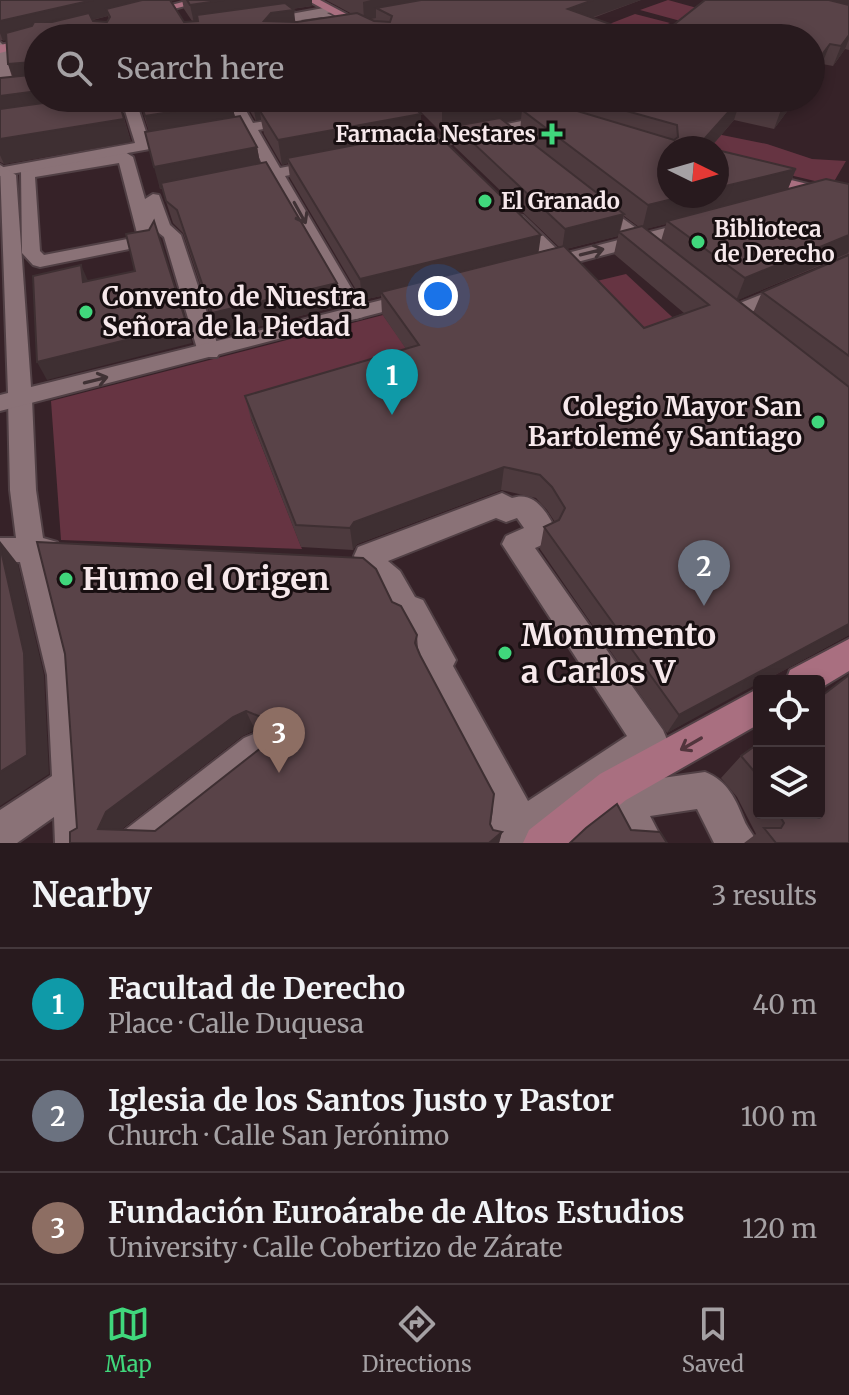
<!DOCTYPE html>
<html lang="en">
<head>
<meta charset="utf-8">
<style>
  body { margin:0; font-family:Merriweather,serif; background:#34272b; color:#f1f3f6 }
  .controls { position:absolute; right:24px; bottom:24px; display:grid; overflow:hidden; border-radius:8px; box-shadow:0 4px 12px #0003 }
  .controls button { width:72px; height:72px; display:grid; place-items:center; padding:0; border:0; border-bottom:2px solid #44383c; background:#281a1e; color:#f1f3f6; font:40px sans-serif }
  .compass { position:absolute; left:657px; top:136px; width:72px; height:72px; border-radius:50%; background:#281a1e; box-shadow:0 4px 12px #0003; rotate:95deg }
  .you { position:absolute; left:438px; top:296px; width:28px; height:28px; margin:-20px; border:6px solid #fff; border-radius:50%; background:#1a73e8; box-shadow:0 0 0 12px #1a73e833 }
  .badge { display:grid; place-items:center; width:52px; height:52px; border-radius:50%; background:#40d77c; color:#fff; font-size:26px; font-weight:700 }
  .pin { position:absolute; translate:-50% -66px; filter:drop-shadow(0 2px 4px #0008) }
  .pin::after { content:''; position:absolute; top:42px; width:28px; height:24px; background:inherit; clip-path:polygon(0 0,100% 0,50% 100%) }
  .list { margin:0; padding:0; list-style:none }
  h2 { display:flex; justify-content:space-between; align-items:center; height:104px; margin:0; padding:0 32px; font-size:34px }
  h2 small { font-size:26px; font-weight:400; color:#a5a1a4 }
  .list li { display:grid; grid-template-columns:52px 1fr auto; gap:24px; align-items:center; box-sizing:border-box; height:112px; padding:0 32px; border-top:2px solid #44383c }
  .list b { display:block; font-size:30px; white-space:nowrap }
  .list p { margin:0; font-size:26px; white-space:nowrap; color:#a5a1a4 }
  .list em { font-size:26px; font-style:normal; color:#a5a1a4 }
  .icon { flex:none; width:44px; height:44px; fill:none; stroke:currentColor; stroke-width:2; stroke-linecap:round; stroke-linejoin:round }
  .map { position:relative; flex:none; width:849px; height:843px; overflow:hidden }
  .search { position:absolute; background:#281a1e; box-shadow:0 4px 12px #0003; left:24px; right:24px; top:24px; height:88px; display:flex; align-items:center; gap:20px; box-sizing:border-box; padding:0 28px; border-radius:44px; color:#a5a1a4; font-size:30px }
  .sheet { height:440px; background:#281a1e }
  nav { display:flex; justify-content:space-around; align-items:center; box-sizing:border-box; height:112px; border-top:2px solid #44383c; background:#281a1e; font-size:22px; color:#a5a1a4 }
  nav a { display:grid; justify-items:center; gap:4px }
  nav .on { color:#40d77c }
  .map>svg:first-child { display:block }
  .green { fill:#663442 }
  .lines { fill:none; stroke-linecap:round; stroke-linejoin:round }
  .pedestrian-casing { stroke:#514045; stroke-width:4 }
  .minor-casing { stroke:#514045; stroke-width:4 }
  .tertiary-casing { stroke:#514045; stroke-width:4 }
  .secondary-casing { stroke:#514045; stroke-width:4 }
  .pedestrian { fill:#8a7277; fill-rule:evenodd }
  .minor { fill:#8a7277; fill-rule:evenodd }
  .tertiary { fill:#8a7277; fill-rule:evenodd }
  .secondary { fill:#a96f80; fill-rule:evenodd }
  .wall { fill:#4d3a3e; fill-rule:evenodd }
  .shaded-wall { fill:#3e2f32 }
  .building { fill:#594348; stroke:#3e2f32; stroke-width:2; fill-rule:evenodd }
  .oneway { stroke:#403235 }
  .oneway2 { stroke:#52353d }
  .poi-dot { fill:#40d77c; stroke:#180f11; stroke-width:3 }
  .labels { text-anchor:middle; stroke-width:6; stroke-linejoin:round; paint-order:stroke }
  .far-poi-label { font-size:22px; font-weight:bold; fill:#f6e8eb; stroke:#180f11; text-anchor:start }
  .poi-label { font-size:26px; font-weight:bold; fill:#f6e8eb; stroke:#180f11; text-anchor:start }
  .near-poi-label { font-size:32px; font-weight:bold; fill:#f6e8eb; stroke:#180f11; text-anchor:start }
</style>
</head>
<body>
<div class="map">
<svg width="849" height="843" viewBox="0 0 849 843">
  <rect width="100%" height="100%" fill="#362228"/>
  <g class="green">
    <path d="M668 0 726 16 699 26 640 10Z"/>
    <path d="M635 14 670 23 635 38 599 28Z"/>
    <path d="M707 132 767 144 812 159 846 161 832 185 717 158V148H694Z"/>
    <path d="M626 274 685 329 636 343 580 285Z"/>
    <path d="M383 315 422 371 251 419 302 549 61 540 51 401Z"/>
  </g>
  <g class="lines">
    <g class="pedestrian-casing">
      <g id="pedestrian">
        <path d="M323 11 352 26 307 35 288 18ZM322 17 335 24 310 28 301 20Z"/>
        <path d="M125 152 133 157 145 199 153 194 159 195 170 225 181 235 220 352 217 357H201L198 352 164 237 154 229 157 240 154 244 40 267 33 265 22 253 21 171ZM119 163 138 237 44 255 40 251 35 177Z"/>
        <path d="M20 391 28 393 32 399 36 490 43 538 57 542 61 550 57 558 48 561 79 675 93 843H55L54 817 17 843H0V810L52 776 47 675 20 562H0V538H16L10 490 8 399 12 393Z"/>
        <path d="M502 493 512 498C535 490 548 514 557 532L553 540 535 548 663 730 668 742 663 754 607 789 619 784 705 772C728 781 736 800 744 820 747 828 754 835 757 843H714L697 809 650 816 664 843H623L601 802 606 790 532 843H492L489 837 493 809 423 674 418 663 421 656 404 625 396 622 380 589 363 575 354 556 358 547ZM496 518 506 522 517 518 524 528 506 536 502 544 627 736 528 801 453 666 456 660 423 600 415 597 400 571 388 561Z"/>
        <path d="M256 733 268 738 273 750 268 762 168 843H119L125 830 244 738Z"/>
      </g>
    </g>
    <g class="minor-casing">
      <g id="minor">
        <path d="M329 7 333 8V12L263 23 258 20Z"/>
        <path d="M121 98H135L149 141 178 136 185 140 183 143 0 176V168L4 167 135 143Z"/>
        <path d="M225 98H239L253 123 297 117V123L258 130 280 168 322 160 330 165 327 168 285 176 366 313 363 317 356 319 346 313 245 133 214 138 207 134 209 131 240 125Z"/>
        <path d="M400 98H432L425 102 376 110 369 106Z"/>
        <path d="M551 115 558 119 556 122 413 151 406 147 413 143Z"/>
        <path d="M596 199 647 236 650 240 647 244H635L590 208 588 204 590 200Z"/>
        <path d="M517 215 523 216 565 257 567 261 565 265H551L511 224 508 220Z"/>
        <path d="M785 285 792 287 795 291 792 295 739 317 732 319 722 313 725 309Z"/>
      </g>
    </g>
    <g class="tertiary-casing">
      <g id="tertiary">
        <path d="M0 42 11 53 13 86 0 97Z"/>
        <path d="M160 98H196L189 102 89 116 82 112 89 108Z"/>
        <path d="M0 165 16 175 31 387 414 292 424 298 421 302 0 411V395L8 393Z"/>
        <path d="M693 221 702 226 699 230 543 271 534 265 536 261Z"/>
      </g>
    </g>
    <g class="secondary-casing">
      <g id="secondary">
        <path d="M190 0H208L143 17 138 14Z"/>
        <path d="M307 0H320L391 38H376Z"/>
        <path d="M38 37 42 38H38V43L0 53V45Z"/>
        <path d="M717 162 849 194V204L717 172Z"/>
        <path d="M849 639V671L819 689V681H786L790 670Z"/>
        <path d="M759 688V724L626 800 572 843H523L529 830 600 774Z"/>
      </g>
    </g>
    <use href="#pedestrian" class="pedestrian"/>
    <use href="#minor" class="minor"/>
    <use href="#tertiary" class="tertiary"/>
    <use href="#secondary" class="secondary"/>
  </g>
  <g class="wall">
    <path d="M0 0 171 1 184 22 192 21 184 9 182 0H312V6L292 9 295 22 352 14 326 0H641L593 18 646 37 849 0V50L845 49 833 66 822 64 38 38 120 98 119 101 131 142 4 164 0 162V78L12 77 8 64 6 40H0ZM108 16 109 19 107 22 93 21V20Z"/>
    <path d="M138 98H230L235 117 257 147 260 163 339 306 218 337 183 233 173 223 162 189H160L149 131Z"/>
    <path d="M242 98H405L421 132 538 252 559 247 454 146 455 131 442 133 415 106V98H797L774 129 734 120 710 148H669L796 169 788 189 849 184V254L737 300 753 313 762 292 849 255V635L764 681H759L667 733 540 549 544 527 555 522 547 510 536 498 501 490 357 544 353 550 301 547 251 419 245 396 406 349 382 314 381 296 362 300 290 178 288 163 282 165 264 134 261 120 256 121ZM535 102 544 106 534 108ZM521 119 520 133 560 165 505 122ZM624 216 639 227 620 232ZM666 224 661 241 645 229ZM618 236 614 254 684 313 644 328 566 249Z"/>
    <path d="M392 602 417 635 418 649 490 824 493 830 502 832 499 843H70L77 828ZM255 730 267 735 262 747 155 831 122 830 123 828 242 736Z"/>
    <path d="M759 743V813H819L849 843H744L756 834 737 797 721 778 741 756Z"/>
  </g>
  <g class="shaded-wall">
    <path d="M93 0H177L109 16 106 9 108 16 3 41 0 33V21Z"/>
    <path d="M224 0H312V6L194 23 190 5Z"/>
    <path d="M371 0H464L376 8V18L364 20 363 2Z"/>
    <path d="M593 0H641L565 27 568 9Z"/>
    <path d="M827 0H849V6Z"/>
    <path d="M294 10 296 29 264 21 271 13Z"/>
    <path d="M849 35V39L845 49 833 66 841 46Z"/>
    <path d="M830 44 822 64 811 79V69Z"/>
    <path d="M32 62 38 78 16 85 8 64Z"/>
    <path d="M38 91V98H120L119 101 0 120V96Z"/>
    <path d="M255 98H372L260 111 261 120 256 121 252 99Z"/>
    <path d="M517 98H535L533 117 522 110 521 119 459 130 455 126V131L442 133V110Z"/>
    <path d="M741 98 734 120 710 148H697Z"/>
    <path d="M789 98H797L774 129 782 107Z"/>
    <path d="M232 102 236 124 151 139 145 116Z"/>
    <path d="M421 114V137L287 158 288 163 282 165 278 140Z"/>
    <path d="M124 119 131 142 4 164 0 155V139Z"/>
    <path d="M257 147 261 168 160 189 154 167Z"/>
    <path d="M796 169 786 193 667 221 666 224 642 230 648 205 685 196H717V188Z"/>
    <path d="M624 214 618 236 562 250 565 229Z"/>
    <path d="M541 235 538 256 381 292V296L362 300 360 279Z"/>
    <path d="M849 235V251L848 253 736 301 745 278Z"/>
    <path d="M81 265 89 283 83 282Z"/>
    <path d="M337 283 339 306 218 337 212 313Z"/>
    <path d="M187 325 192 343 47 380 37 362Z"/>
    <path d="M504 467 501 490 357 544 353 550 350 528 354 522Z"/>
    <path d="M0 541 18 564 44 675 49 774 0 806Z"/>
    <path d="M849 624V635L764 681H759V683L667 733 679 715Z"/>
    <path d="M246 711 255 730 242 736 123 828 116 843 98 829 106 812 233 717Z"/>
    <path d="M502 832 499 843H489Z"/>
  </g>
  <g class="building">
    <path d="M0 0H93L0 21Z"/>
    <path d="M142 0H170L184 22 198 21 197 15 285 3 294 10 271 13 264 21 297 22 357 13 374 21 390 22 392 16 376 8 421 0H593L568 9 646 37 667 30 705 0H829L849 5V35L841 46 830 44 811 69V38H38V91L0 96V78L30 75 33 72 32 62 8 64 6 33 32 26 34 22H52L89 13 93 21 107 22 110 17 106 9Z"/>
    <path d="M187 0H224L190 5Z"/>
    <path d="M79 98H118L124 119 0 139V109Z"/>
    <path d="M139 98H230L232 102 145 116Z"/>
    <path d="M333 98H405L421 114 278 140 260 111Z"/>
    <path d="M429 98H517L442 110Z"/>
    <path d="M580 98H741L698 146 706 148H669V196H685L648 205 522 110 554 104 674 140 678 137 677 125Z"/>
    <path d="M742 98H789L782 107Z"/>
    <path d="M240 116 257 147 154 167 145 132Z"/>
    <path d="M500 118 624 214 565 229 455 126Z"/>
    <path d="M433 130 541 235 360 279 287 158Z"/>
    <path d="M717 150 796 169 717 188Z"/>
    <path d="M266 162 337 283 212 313 177 210 166 201 161 183Z"/>
    <path d="M826 179 849 184V235L745 278 667 221Z"/>
    <path d="M154 221 187 325 37 362 33 276 81 265 83 282 135 271 126 234 149 230Z"/>
    <path d="M642 226 849 387V624L679 715 544 527 559 520 565 508 552 487 540 475 504 467 354 522 350 528 296 525 245 396 419 345 381 292 564 246 644 328 709 305 619 232Z"/>
    <path d="M849 255V356L762 292Z"/>
    <path d="M37 542 363 558 376 569 392 602 401 606 417 635 415 643 420 655 494 794 490 824 493 830 502 832 489 843H70V832L77 828 65 654ZM246 711 261 717 268 733 262 747 155 831 98 829 106 812 233 717Z"/>
    <path d="M0 546 24 653 27 755 0 772Z"/>
    <path d="M849 675V843H776L764 828H781L784 823 778 813H819V698Z"/>
    <path d="M759 743V777L741 756Z"/>
    <path d="M617 804 631 830 660 832 667 843H570L586 828Z"/>
  </g>
  <defs><path id="oneway-shaft" d="M-6 0H5M1.5-3L5.5 0L1.5 3" fill="none" stroke-width="1.6" stroke-linecap="round" stroke-linejoin="round" transform="scale(2)"/></defs>
  <g class="oneway">
    <use href="#oneway-shaft" transform="translate(300 213) rotate(61)"/>
    <use href="#oneway-shaft" transform="translate(592 252) rotate(-14)"/>
    <use href="#oneway-shaft" transform="translate(96 380) rotate(-14)"/>
  </g>
  <use class="oneway2" href="#oneway-shaft" transform="translate(691 744) rotate(150)"/>
  <g class="poi-dot">
    <path d="M548 122h8v8h8v8h-8v8h-8v-8h-8v-8h8z"/>
    <circle cx="485" cy="201" r="8"/>
    <circle cx="698" cy="242" r="8"/>
    <circle cx="86" cy="312" r="8"/>
    <circle cx="818" cy="422" r="8"/>
    <circle cx="66" cy="579" r="8"/>
    <circle cx="505" cy="653" r="8"/>
  </g>
  <g class="labels">
    <g class="far-poi-label">
      <text x="536" y="142" text-anchor="end">Farmacia Nestares</text>
      <text x="501" y="209">El Granado</text>
      <text x="714" y="237">Biblioteca<tspan x="714" dy="25">de Derecho</tspan></text>
    </g>
    <g class="poi-label">
      <text x="102" y="306">Convento de Nuestra<tspan x="102" dy="30">Señora de la Piedad</tspan></text>
      <text x="802" y="416" text-anchor="end">Colegio Mayor San<tspan x="802" dy="30">Bartolemé y Santiago</tspan></text>
    </g>
    <g class="near-poi-label">
      <text x="82" y="590">Humo el Origen</text>
      <text x="521" y="646">Monumento<tspan x="521" dy="37">a Carlos V</tspan></text>
    </g>
  </g>
</svg>
<div class="controls">
<button><svg class="icon" aria-label="locate" viewBox="0 0 24 24"><circle cx="12" cy="12" r="6"/><path d="M12 2v4M12 18v4M2 12h4M18 12h4"/></svg></button>
<button><svg class="icon" aria-label="layers" viewBox="0 0 24 24"><path d="M12 4l9 5-9 5-9-5zM3 14l9 5 9-5"/></svg></button>
</div>
<svg class="compass" viewBox="-18 -18 36 36"><path d="M0-13l5 13h-10z" fill="#e53935"/><path d="M0 13l5-13h-10z" fill="#a5a1a4"/></svg>
<div class="you"></div>
<div class="pin badge" style="left:392px;top:415px;background:#0f9aa8">1</div>
<div class="pin badge" style="left:704px;top:606px;background:#6b7280">2</div>
<div class="pin badge" style="left:279px;top:773px;background:#8d6e63">3</div>
<div class="search"><svg class="icon" aria-label="search" viewBox="0 0 24 24"><circle cx="10" cy="10" r="6"/><path d="M15 15l6 6"/></svg>Search here</div>
</div>
<section class="sheet">
<h2>Nearby<small>3 results</small></h2>
<ul class="list">
<li><span class="badge" style="background:#0f9aa8">1</span><div><b>Facultad de Derecho</b><p>Place · Calle Duquesa</p></div><em>40 m</em></li>
<li><span class="badge" style="background:#6b7280">2</span><div><b>Iglesia de los Santos Justo y Pastor</b><p>Church · Calle San Jerónimo</p></div><em>100 m</em></li>
<li><span class="badge" style="background:#8d6e63">3</span><div><b>Fundación Euroárabe de Altos Estudios</b><p>University · Calle Cobertizo de Zárate</p></div><em>120 m</em></li>
</ul>
</section>
<nav>
<a class="on"><svg class="icon" aria-label="map" viewBox="0 0 24 24"><path d="M3 6l6-2 6 2 6-2v14l-6 2-6-2-6 2zM9 4v14M15 6v14"/></svg>Map</a>
<a><svg class="icon" aria-label="directions" viewBox="0 0 24 24"><path d="M12 3l9 9-9 9-9-9zM9 14v-3h6M13 9l2 2-2 2"/></svg>Directions</a>
<a><svg class="icon" aria-label="saved" viewBox="0 0 24 24"><path d="M7 4h10v16l-5-4-5 4z"/></svg>Saved</a>
</nav>
</body>
</html>
